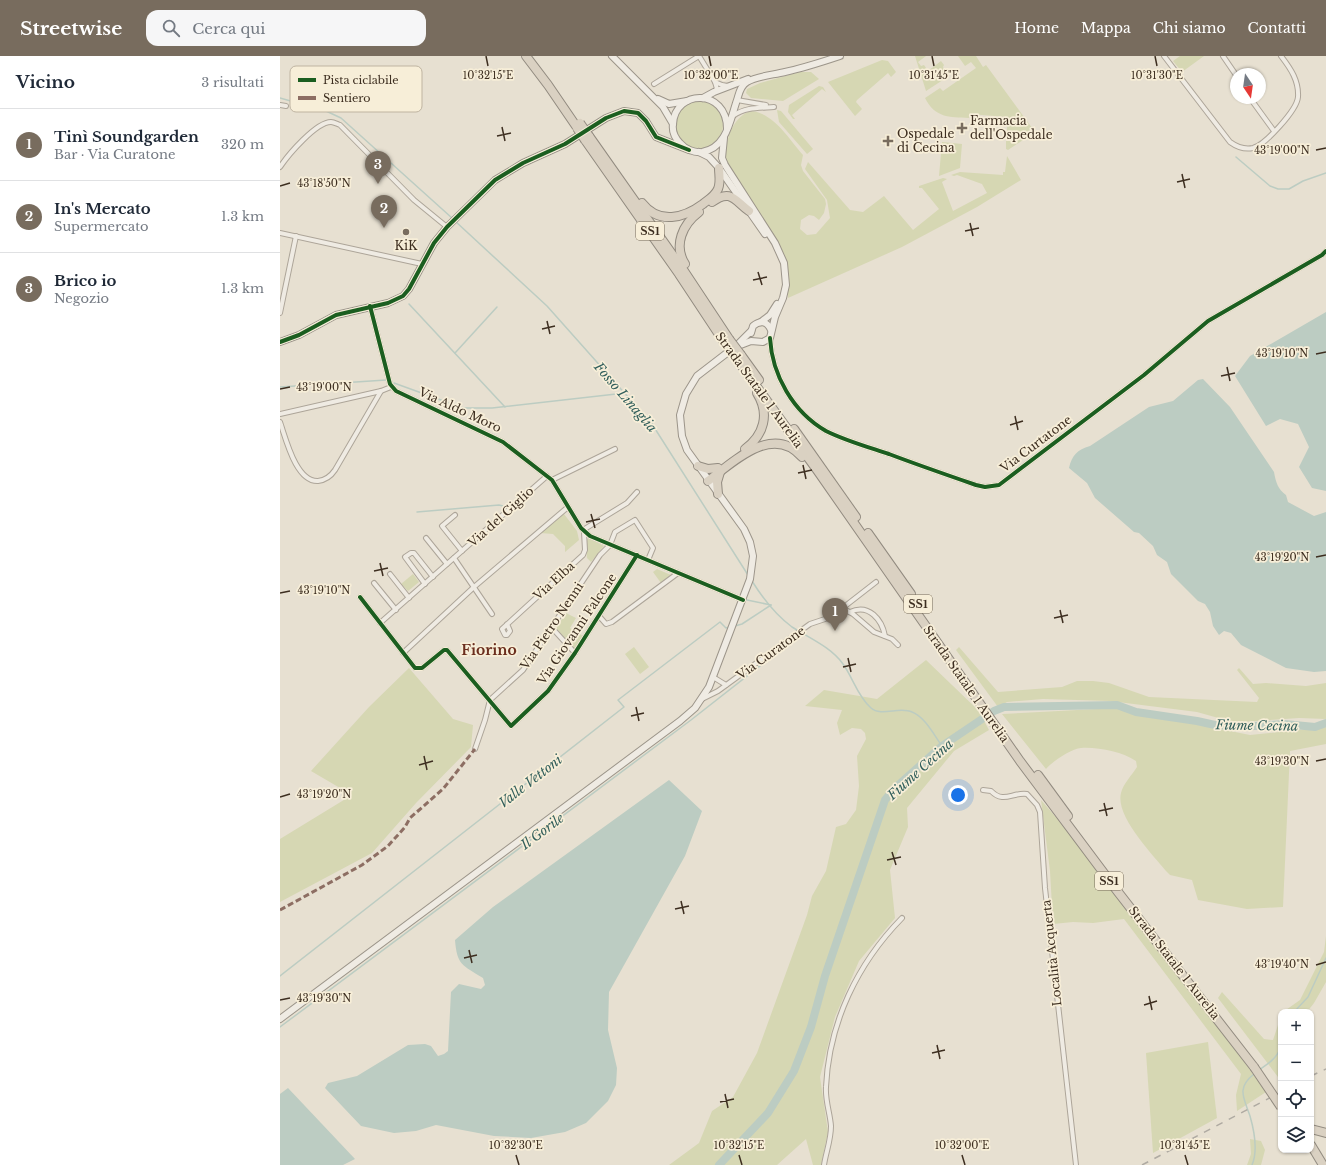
<!DOCTYPE html>
<html lang="it">
<head>
<meta charset="utf-8">
<style>
  body { margin:0; font-family:"Libre Baskerville",serif; background:#f6f6f7; color:#1f2937 }
  .controls { position:absolute; right:12px; bottom:12px; display:grid; overflow:hidden; border-radius:8px; box-shadow:0 1px 3px #0004 }
  .controls button { width:36px; height:36px; display:grid; place-items:center; padding:0; border:0; border-bottom:1px solid #e0e1e3; background:#fff; color:#1f2937; font:20px sans-serif }
  .compass { position:absolute; left:950px; top:12px; width:36px; height:36px; border-radius:50%; background:#fff; box-shadow:0 1px 3px #0004; rotate:167deg }
  .you { position:absolute; left:678px; top:739px; width:14px; height:14px; margin:-10px; border:3px solid #fff; border-radius:50%; background:#1a73e8; box-shadow:0 0 0 6px #1a73e833 }
  .badge { display:grid; place-items:center; width:26px; height:26px; border-radius:50%; background:#786c5e; color:#fff; font-size:13px; font-weight:700 }
  .pin { position:absolute; translate:-50% -33px; filter:drop-shadow(0 1px 2px #0008) }
  .pin::after { content:''; position:absolute; top:21px; width:14px; height:12px; background:inherit; clip-path:polygon(0 0,100% 0,50% 100%) }
  .list { margin:0; padding:0; list-style:none }
  h2 { display:flex; justify-content:space-between; align-items:center; height:52px; margin:0; padding:0 16px; font-size:17px }
  h2 small { font-size:13px; font-weight:400; color:#747a83 }
  .list li { display:grid; grid-template-columns:26px 1fr auto; gap:12px; align-items:center; box-sizing:border-box; height:72px; padding:0 16px; border-top:1px solid #e0e1e3 }
  .list b { display:block; font-size:15px; white-space:nowrap }
  .list p { margin:0; font-size:13px; white-space:nowrap; color:#747a83 }
  .list em { font-size:13px; font-style:normal; color:#747a83 }
  .icon { flex:none; width:22px; height:22px; fill:none; stroke:currentColor; stroke-width:2; stroke-linecap:round; stroke-linejoin:round }
  .map { position:relative; flex:none; width:1046px; height:1109px; overflow:hidden }
  header { display:flex; align-items:center; gap:24px; box-sizing:border-box; height:56px; padding:0 20px; background:#786c5e; color:#fff }
  header strong { font-size:19px }
  nav { display:flex; gap:22px; margin-inline-start:auto; font-size:14px }
  .search { width:280px; height:36px; background:#f6f6f7; display:flex; align-items:center; gap:10px; box-sizing:border-box; padding:0 14px; border-radius:12px; color:#747a83; font-size:15px }
  main { display:flex }
  aside { flex:1; background:#fff }
  .map>svg:first-child { display:block }
  .green { fill:#d6d7b3 }
  .water { fill:#bcccc2 }
  .lines { fill:none; stroke-linecap:round; stroke-linejoin:round }
  .stream { stroke:#bcccc2; stroke-width:1.5 }
  .river { stroke:#bcccc2; stroke-width:8 }
  .street-casing { stroke:#ada599; stroke-width:6 }
  .secondary-casing { stroke:#9c958a; stroke-width:8 }
  .highway-casing { stroke:#928b80; stroke-width:10 }
  .street { stroke:#efebe3; stroke-width:4 }
  .secondary { stroke:#efebe3; stroke-width:6 }
  .highway { stroke:#dad1c2; stroke-width:8 }
  .rail { stroke:#afaaa2; stroke-width:1.5; stroke-dasharray:7 7; stroke-linecap:butt }
  .highway-bridge-casing { stroke:#928b80; stroke-width:10; stroke-linecap:butt }
  .highway-bridge { stroke:#dad1c2; stroke-width:8 }
  .quiet { stroke:#8d6e63; stroke-width:3; stroke-dasharray:6 3; stroke-linecap:butt }
  .cycleway-casing { stroke:#f7eed8; stroke-width:6 }
  .cycleway { stroke:#1b5e20; stroke-width:4 }
  .ticks { fill:none; stroke:#3d2e20; stroke-width:1.5 }
  .poi-dot { fill:#786c5e; stroke:#f7eed8; stroke-width:1.5 }
  .labels { text-anchor:middle; stroke-width:3.5; stroke-linejoin:round; paint-order:stroke }
  .shield { fill:#f7eed8; stroke:#756857; stroke-width:1 }
  .shield-label { font-size:11px; font-weight:bold; fill:#3d2e20 }
  .poi-label { font-size:12px; fill:#3d2e20; stroke:#f7eed8; text-anchor:start }
  .street-label { font-size:12px; fill:#3d2e20; stroke:#f7eed8 }
  .water-label { font-size:13px; font-style:italic; fill:#2f5d5a; stroke:#f7eed8 }
  .quarter-label { font-size:14px; font-weight:bold; fill:#6b2e1e; stroke:#f7eed8 }
  .key { fill:#f7eed8; stroke:#bfb4a1; stroke-width:1 }
  .key-label { font-size:11px; fill:#3d2e20 }
  .ticks-label { font-size:10px; text-anchor:middle; fill:#3d2e20; stroke:#f7eed8; stroke-width:3.5; stroke-linejoin:round; paint-order:stroke }
</style>
</head>
<body>
<header>
<strong>Streetwise</strong>
<div class="search"><svg class="icon" aria-label="search" viewBox="0 0 24 24"><circle cx="10" cy="10" r="6"/><path d="M15 15l6 6"/></svg>Cerca qui</div>
<nav><a>Home</a><a>Mappa</a><a>Chi siamo</a><a>Contatti</a></nav>
</header>
<main>
<aside>
<h2>Vicino<small>3 risultati</small></h2>
<ul class="list">
<li><span class="badge">1</span><div><b>Tinì Soundgarden</b><p>Bar · Via Curatone</p></div><em>320 m</em></li>
<li><span class="badge">2</span><div><b>In's Mercato</b><p>Supermercato</p></div><em>1.3 km</em></li>
<li><span class="badge">3</span><div><b>Brico io</b><p>Negozio</p></div><em>1.3 km</em></li>
</ul>
</aside>
<div class="map">
<svg width="1046" height="1109" viewBox="0 0 1046 1109">
  <rect width="100%" height="100%" fill="#e7e0d1"/>
  <g class="green">
    <path d="M635 0H646L638 6 641 10 644 9 648 15 661 5 664 9 663 11 669 20 646 35Z"/>
    <path d="M678 0H696L703 11 706 9 755 76 728 94 726 93V85H735V83L727 82V61L689 58V62C669 61 655 62 645 42L660 32 663 35 696 12 691 6 685 10Z"/>
    <path d="M900 0H924L902 16 893 5Z"/>
    <path d="M602 4 608 5 616 16 611 21 608 17 577 44 576 46 582 53 575 60 548 26Z"/>
    <path d="M520 16H531L539 23 503 45 471 42 466 37 467 33 480 27Z"/>
    <path d="M539 30 543 31 546 36 542 33 512 59 515 63H513L508 56 509 49Z"/>
    <circle cx="419" cy="69" r="24"/>
    <path d="M497 54 501 55 533 93 527 98 499 66Z"/>
    <path d="M471 55C494 57 509 83 523 99L521 109 523 115 545 143 546 148 544 157 539 164 534 160 529 159 521 164 520 173 527 179 536 178 550 162 547 144 525 113 528 106 570 154 583 156 604 140 633 174 659 153 642 132H639V130L663 122 667 123 662 126 673 155 707 137 702 128 677 119 674 120 671 119 680 116 723 119V116H725L727 100 741 124 697 151 622 191 508 242 507 210 504 198 447 109C442 90 452 60 471 55Z"/>
    <path d="M662 86 682 88 680 112 659 120Z"/>
    <path d="M284 458 297 475 299 484 285 496V490L273 478 260 477Z"/>
    <path d="M309 482 324 490 311 506 307 502 306 484Z"/>
    <path d="M377 513 391 519 381 527 373 516Z"/>
    <path d="M133 518 139 526 128 535 121 528Z"/>
    <path d="M286 557 296 562 290 572 303 580 294 593 276 572Z"/>
    <path d="M354 591 369 611 360 618 345 598Z"/>
    <path d="M679 591 718 636 782 631 797 625H813L829 627 869 641 977 646 979 642 957 614 959 612 973 628 986 627 1026 630 1046 627V663L1019 662 963 666 949 665 917 656 830 645 763 643 727 646 718 651 676 594Z"/>
    <path d="M646 604 698 654 709 674 674 695 627 752 628 771 610 814 615 862 579 905 555 961 540 1021 548 1076 541 1109H533L526 1083 497 1109H389L419 1087 432 1055 453 1041 477 997 527 859 532 840 546 815 556 771 566 768 576 754 579 730 577 700 586 683 585 677 581 673 572 672 560 679 557 667 562 654 525 650 544 634 597 643Z"/>
    <path d="M129 612 173 663 193 669 191 691 136 747 92 797 0 846V783L72 739 31 715 89 651Z"/>
    <path d="M835 652 970 679 1046 671V688L1010 695 1003 851 967 853 918 844 912 824 890 819 886 815C872 798 835 760 841 737 843 728 852 719 857 711L856 705C842 696 819 691 801 692 791 693 773 705 766 713L722 658Z"/>
    <path d="M761 744 787 774 939 971 986 1036 957 1055 956 1039 961 1018 844 863 813 867 793 866 773 868 770 815Z"/>
    <path d="M1046 880V926L1034 947 1027 956H1003L1020 944 1044 896Z"/>
    <path d="M942 936 984 983 993 984 1001 960V1018L998 1021 938 942Z"/>
    <path d="M928 986 937 1062 873 1097 866 997Z"/>
    <path d="M970 1083 981 1085 985 1094 981 1109H967L971 1098Z"/>
  </g>
  <g class="water">
    <path d="M1046 256V435L1032 432 1019 411 1029 391 1018 368 1000 363 986 370 955 320 970 300Z"/>
    <path d="M923 323 950 351 994 416C996 427 998 433 1006 439L1008 446 1034 460 1046 456V615L1034 616 1006 612 961 589 951 577 944 575 939 579 933 570 930 556 925 548 918 545 891 518 887 506 877 499 873 490 859 477 854 476 815 442 807 427 789 412C792 399 797 394 810 390L869 351 893 345 918 324Z"/>
    <path d="M389 724 422 755 405 800 329 936 328 974 337 1012 336 1029 328 1045 306 1067 285 1076 251 1082 214 1080 156 1069 136 1075 114 1077 81 1070 45 1032 48 1027 77 1020 128 989 145 988 151 990 158 1000 164 998 168 995 171 936 179 928 201 933 205 929 203 922C182 909 177 909 175 884L213 851Z"/>
    <path d="M8 1032 75 1103 63 1109H0V1038Z"/>
  </g>
  <g class="lines">
    <g class="stream">
      <path d="M0 42 46 55 61 62 172 162"/>
      <path d="M956 101 990 130 998 133H1009L1023 125 1046 117"/>
      <path d="M175 165 267 250 372 368 468 519"/>
      <path d="M129 248 225 351"/>
      <path d="M175 297 217 251"/>
      <path d="M114 327 183 352H212L345 337"/>
      <path d="M0 331 106 324"/>
      <path d="M137 456 219 449 227 451"/>
      <path d="M472 525C482 541 497 560 512 571 529 582 551 591 563 608 572 620 578 641 591 652 601 661 620 650 632 656 645 661 654 679 662 690"/>
      <path d="M467 544 491 549"/>
      <path d="M455 570 462 568 491 549"/>
      <path d="M0 920 344 651 338 644 440 566 446 572 449 571"/>
      <path d="M1014 956 1028 941 1046 902"/>
      <path d="M0 971 411 664 522 577"/>
      <path d="M979 1014C988 1008 997 1002 1001 991"/>
      <path d="M972 1109C978 1095 974 1074 970 1060 964 1042 956 1032 974 1018"/>
    </g>
    <path class="river" d="M439 1109 488 1057 514 1015 531 971 545 920 605 744 614 733 662 690 714 655 724 651 837 649 856 656 917 665 935 669 960 671 1004 668 1035 671 1046 667"/>
    <g class="street-casing">
      <g id="street">
        <path d="M419 0 435 26 437 33 434 36"/>
        <path d="M884 0 950 86C957 91 964 94 973 92 985 89 1017 54 1018 41 1019 25 1011 13 1001 0"/>
        <path d="M943 0 956 19"/>
        <path d="M435 26 442 29 448 30"/>
        <path d="M374 28 419 0"/>
        <path d="M970 42 994 75"/>
        <path d="M457 44 486 49"/>
        <path d="M0 49 6 50"/>
        <path d="M453 60C465 51 479 52 494 51"/>
        <path d="M0 111C8 99 36 66 51 66 54 66 57 68 60 69L134 144 167 171"/>
        <path d="M0 177 142 208"/>
        <path d="M90 250 110 328 116 335 223 386 272 424 301 472 310 480 463 544"/>
        <path d="M0 257 16 180"/>
        <path d="M490 282C492 319 513 356 546 375 566 385 588 391 609 398 638 409 667 419 696 429L705 431 719 429 864 319 928 265 1042 199 1046 195"/>
        <path d="M0 358 101 335 111 331"/>
        <path d="M0 366C6 383 16 426 38 425 46 424 51 420 55 414L101 335"/>
        <path d="M272 424 335 393"/>
        <path d="M175 459 162 470 182 495"/>
        <path d="M303 474 347 447 357 436"/>
        <path d="M146 482 167 508"/>
        <path d="M174 502 212 558"/>
        <path d="M110 518 129 542"/>
        <path d="M94 527 116 554"/>
        <path d="M145 528 125 501 131 497H134L153 521"/>
        <path d="M80 541 135 612H142L164 594H167L231 670 268 635 295 597 357 499"/>
        <path d="M562 552 573 558 594 576 612 583 618 589"/>
        <path d="M570 556C589 547 602 564 605 580"/>
        <path d="M319 560 326 568 332 566 398 517"/>
        <path d="M100 567 267 420"/>
        <path d="M227 568 230 575 227 579H225L222 573 303 499 305 494 304 476"/>
        <path d="M272 572 295 597"/>
        <path d="M123 597 194 531 288 451"/>
        <path d="M433 621 446 629"/>
        <path d="M422 643 438 635 530 568 551 561 596 526"/>
        <path d="M195 693 205 664 210 644 243 614 320 499 330 489 335 476 355 464 373 492 368 504"/>
        <path d="M703 734 711 735C724 748 732 736 747 738L757 749 760 756 765 832 796 1109"/>
        <path d="M544 1109C546 1096 551 1084 551 1070 550 1057 545 1044 546 1031 549 967 577 908 622 862"/>
      </g>
    </g>
    <g class="secondary-casing">
      <g id="secondary">
        <path d="M332 0 383 51 393 68"/>
        <path d="M423 42 434 36 468 23"/>
        <path d="M378 43 389 48 407 45"/>
        <path d="M447 73C447 32 395 33 393 68 392 75 395 82 400 87 405 93 414 97 422 96 447 92 450 64 457 44 459 38 460 30 467 26 477 20 493 19 505 16 524 12 542 6 560 0"/>
        <path d="M444 82 442 102 445 109 495 187 504 207 506 229 503 242 495 261 490 282 483 286 471 285 458 290"/>
        <path d="M419 96 429 101 439 112 485 178"/>
        <path d="M481 266 490 259 497 248"/>
        <path d="M471 277 473 270C480 264 487 265 491 274"/>
        <path d="M0 286 19 279 56 259 108 247 123 240 129 233 154 187 167 171 215 124 243 107 285 88 326 62 344 55 358 57 366 65 376 81 409 94"/>
        <path d="M0 963 400 665 415 652 429 631 470 523 473 500 470 486 464 473 407 394 402 380 400 359 406 338 417 320 456 290 471 275"/>
      </g>
    </g>
    <g class="highway-casing">
      <g id="highway">
        <path d="M246 0 268 29 296 70"/>
        <path d="M309 80 404 215 449 283"/>
        <path d="M305 84 399 218 444 286"/>
        <path d="M432 146C451 132 455 145 469 155"/>
        <path d="M362 147C379 169 404 162 423 148 428 144 435 140 438 133 441 126 439 119 439 112"/>
        <path d="M405 208C393 189 403 168 419 156"/>
        <path d="M461 299 479 324"/>
        <path d="M456 302 537 414 740 705 838 836 974 1011"/>
        <path d="M514 373 576 461"/>
        <path d="M465 393C484 379 490 358 477 337"/>
        <path d="M418 410 428 413 438 412"/>
        <path d="M428 425C453 406 493 367 522 401"/>
        <path d="M438 438 437 426 440 416"/>
        <path d="M588 477 631 538"/>
        <path d="M758 719 788 760"/>
        <path d="M1031 1073 1046 1077"/>
        <path d="M1031 1089 1043 1109"/>
      </g>
    </g>
    <use href="#street" class="street"/>
    <use href="#secondary" class="secondary"/>
    <use href="#highway" class="highway"/>
    <g class="rail">
      <path d="M1031 1020 1046 1013"/>
      <path d="M862 1109 1001 1036"/>
    </g>
    <g class="highway-bridge-casing">
      <g id="highway-bridge">
        <path d="M300 67 309 80"/>
        <path d="M297 72 305 84"/>
        <path d="M449 283 461 299"/>
        <path d="M444 286 456 302"/>
        <path d="M974 1011 1001 1051"/>
      </g>
    </g>
    <use href="#highway-bridge" class="highway-bridge"/>
    <path class="quiet" d="M0 854 82 809 108 790 125 771 130 762 163 733 195 693"/>
    <g class="cycleway-casing">
      <g id="cycleway">
        <path d="M90 250 110 328 116 335 223 386 272 424 301 472 310 480 463 544"/>
        <path d="M490 282C492 319 513 356 546 375 566 385 588 391 609 398 638 409 667 419 696 429L705 431 719 429 864 319 928 265 1042 199 1046 195"/>
        <path d="M0 286 19 279 56 259 108 247 123 240 129 233 154 187 167 171 215 124 243 107 285 88 326 62 344 55 358 57 366 65 376 81 409 94"/>
        <path d="M80 541 135 612H142L164 594H167L231 670 268 635 295 597 357 499"/>
      </g>
    </g>
    <use href="#cycleway" class="cycleway"/>
  </g>
  <path class="ticks" d="M206 0 208 10M429 0 431 10M652 0 654 10M875 0 877 10M222 71 225 85M217 80 231 77M1036 94 1046 92M902 118 905 132M897 126 910 123M0 130 10 127M690 167 693 180M685 175 699 172M478 216 482 229M473 224 487 221M267 265 270 278M262 273 275 270M1036 298 1046 296M947 311 950 325M941 320 955 317M0 333 10 331M735 360 738 374M730 369 743 365M523 409 526 423M518 417 532 414M311 458 315 472M306 466 320 463M1036 501 1046 499M100 507 103 520M94 515 108 512M0 537 10 535M780 554 783 567M774 562 788 559M568 602 571 616M563 611 576 608M356 651 359 665M351 660 364 657M144 700 147 714M1036 705 1046 703M139 709 153 705M0 741 10 738M824 747 827 760M819 755 833 752M612 796 616 809M607 804 621 801M401 845 404 858M395 853 409 850M189 894 192 907M184 902 197 899M1036 909 1046 906M869 940 872 954M0 944 10 942M864 949 877 945M657 989 660 1003M652 997 665 994M445 1038 448 1052M440 1046 454 1043M236 1099 239 1109M459 1099 462 1109M682 1099 685 1109M905 1099 908 1109"/>
  <g class="poi-dot">
    <path d="M680 66h4v4h4v4h-4v4h-4v-4h-4v-4h4z"/>
    <path d="M606 79h4v4h4v4h-4v4h-4v-4h-4v-4h4z"/>
    <circle cx="126" cy="176" r="4"/>
  </g>
  <g class="labels">
    <g class="shield">
      <rect x="356" y="166" width="28" height="18" rx="3"/>
      <rect x="624" y="539" width="28" height="18" rx="3"/>
      <rect x="815" y="816" width="28" height="18" rx="3"/>
    </g>
    <g class="shield-label">
      <text x="370" y="179">SS1</text>
      <text x="638" y="552">SS1</text>
      <text x="829" y="829">SS1</text>
    </g>
    <g class="poi-label">
      <text x="690" y="69">Farmacia<tspan x="690" dy="14">dell'Ospedale</tspan></text>
      <text x="617" y="82">Ospedale<tspan x="617" dy="14">di Cecina</tspan></text>
      <text x="126" y="194" text-anchor="middle">KiK</text>
    </g>
    <g class="street-label">
      <text transform="translate(479 334) rotate(54)" y="4">Strada Statale 1 Aurelia</text>
      <text transform="translate(180 354) rotate(25)" y="4">Via Aldo Moro</text>
      <text transform="translate(756 388) rotate(-37)" y="4">Via Curtatone</text>
      <text transform="translate(221 461) rotate(-42)" y="4">Via del Giglio</text>
      <text transform="translate(274 525) rotate(-42)" y="4">Via Elba</text>
      <text transform="translate(272 570) rotate(-56)" y="4">Via Pietro Nenni</text>
      <text transform="translate(297 573) rotate(-56)" y="4">Via Giovanni Falcone</text>
      <text transform="translate(491 597) rotate(-36)" y="4">Via Curatone</text>
      <text transform="translate(686 628) rotate(55)" y="4">Strada Statale 1 Aurelia</text>
      <text transform="translate(772 897) rotate(-96)" y="4">Località Acquerta</text>
      <text transform="translate(894 907) rotate(52)" y="4">Strada Statale 1 Aurelia</text>
    </g>
    <g class="water-label">
      <text transform="translate(346 341) rotate(49)" y="5">Fosso Linaglia</text>
      <text transform="translate(977 669) rotate(1)" y="5">Fiume Cecina</text>
      <text transform="translate(640 713) rotate(-42)" y="5">Fiume Cecina</text>
      <text transform="translate(250 725) rotate(-38)" y="5">Valle Vettoni</text>
      <text transform="translate(262 775) rotate(-37)" y="5">Il Gorile</text>
    </g>
    <g class="quarter-label">
      <text x="209" y="599">Fiorino</text>
    </g>
  </g>
  <rect x="10" y="10" width="132" height="46" rx="6" class="key"/>
  <rect x="18" y="22" width="18" height="4" fill="#1b5e20"/>
  <rect x="18" y="40" width="18" height="4" fill="#8d6e63"/>
  <g class="key-label">
    <text x="43" y="28">Pista ciclabile</text>
    <text x="43" y="46">Sentiero</text>
  </g>
  <g class="ticks-label">
    <text x="208" y="23">10°32'15"E</text>
    <text x="431" y="23">10°32'00"E</text>
    <text x="654" y="23">10°31'45"E</text>
    <text x="877" y="23">10°31'30"E</text>
    <text x="1002" y="98">43°19'00"N</text>
    <text x="44" y="131">43°18'50"N</text>
    <text x="1002" y="301">43°19'10"N</text>
    <text x="44" y="335">43°19'00"N</text>
    <text x="1002" y="505">43°19'20"N</text>
    <text x="44" y="538">43°19'10"N</text>
    <text x="1002" y="709">43°19'30"N</text>
    <text x="44" y="742">43°19'20"N</text>
    <text x="1002" y="912">43°19'40"N</text>
    <text x="44" y="946">43°19'30"N</text>
    <text x="236" y="1093">10°32'30"E</text>
    <text x="459" y="1093">10°32'15"E</text>
    <text x="682" y="1093">10°32'00"E</text>
    <text x="905" y="1093">10°31'45"E</text>
  </g>
</svg>
<div class="controls">
<button>+</button>
<button>−</button>
<button><svg class="icon" aria-label="locate" viewBox="0 0 24 24"><circle cx="12" cy="12" r="6"/><path d="M12 2v4M12 18v4M2 12h4M18 12h4"/></svg></button>
<button><svg class="icon" aria-label="layers" viewBox="0 0 24 24"><path d="M12 4l9 5-9 5-9-5zM3 14l9 5 9-5"/></svg></button>
</div>
<svg class="compass" viewBox="-18 -18 36 36"><path d="M0-13l5 13h-10z" fill="#e53935"/><path d="M0 13l5-13h-10z" fill="#747a83"/></svg>
<div class="you"></div>
<div class="pin badge" style="left:555px;top:575px">1</div>
<div class="pin badge" style="left:104px;top:172px">2</div>
<div class="pin badge" style="left:98px;top:128px">3</div>
</div>
</main>
</body>
</html>
